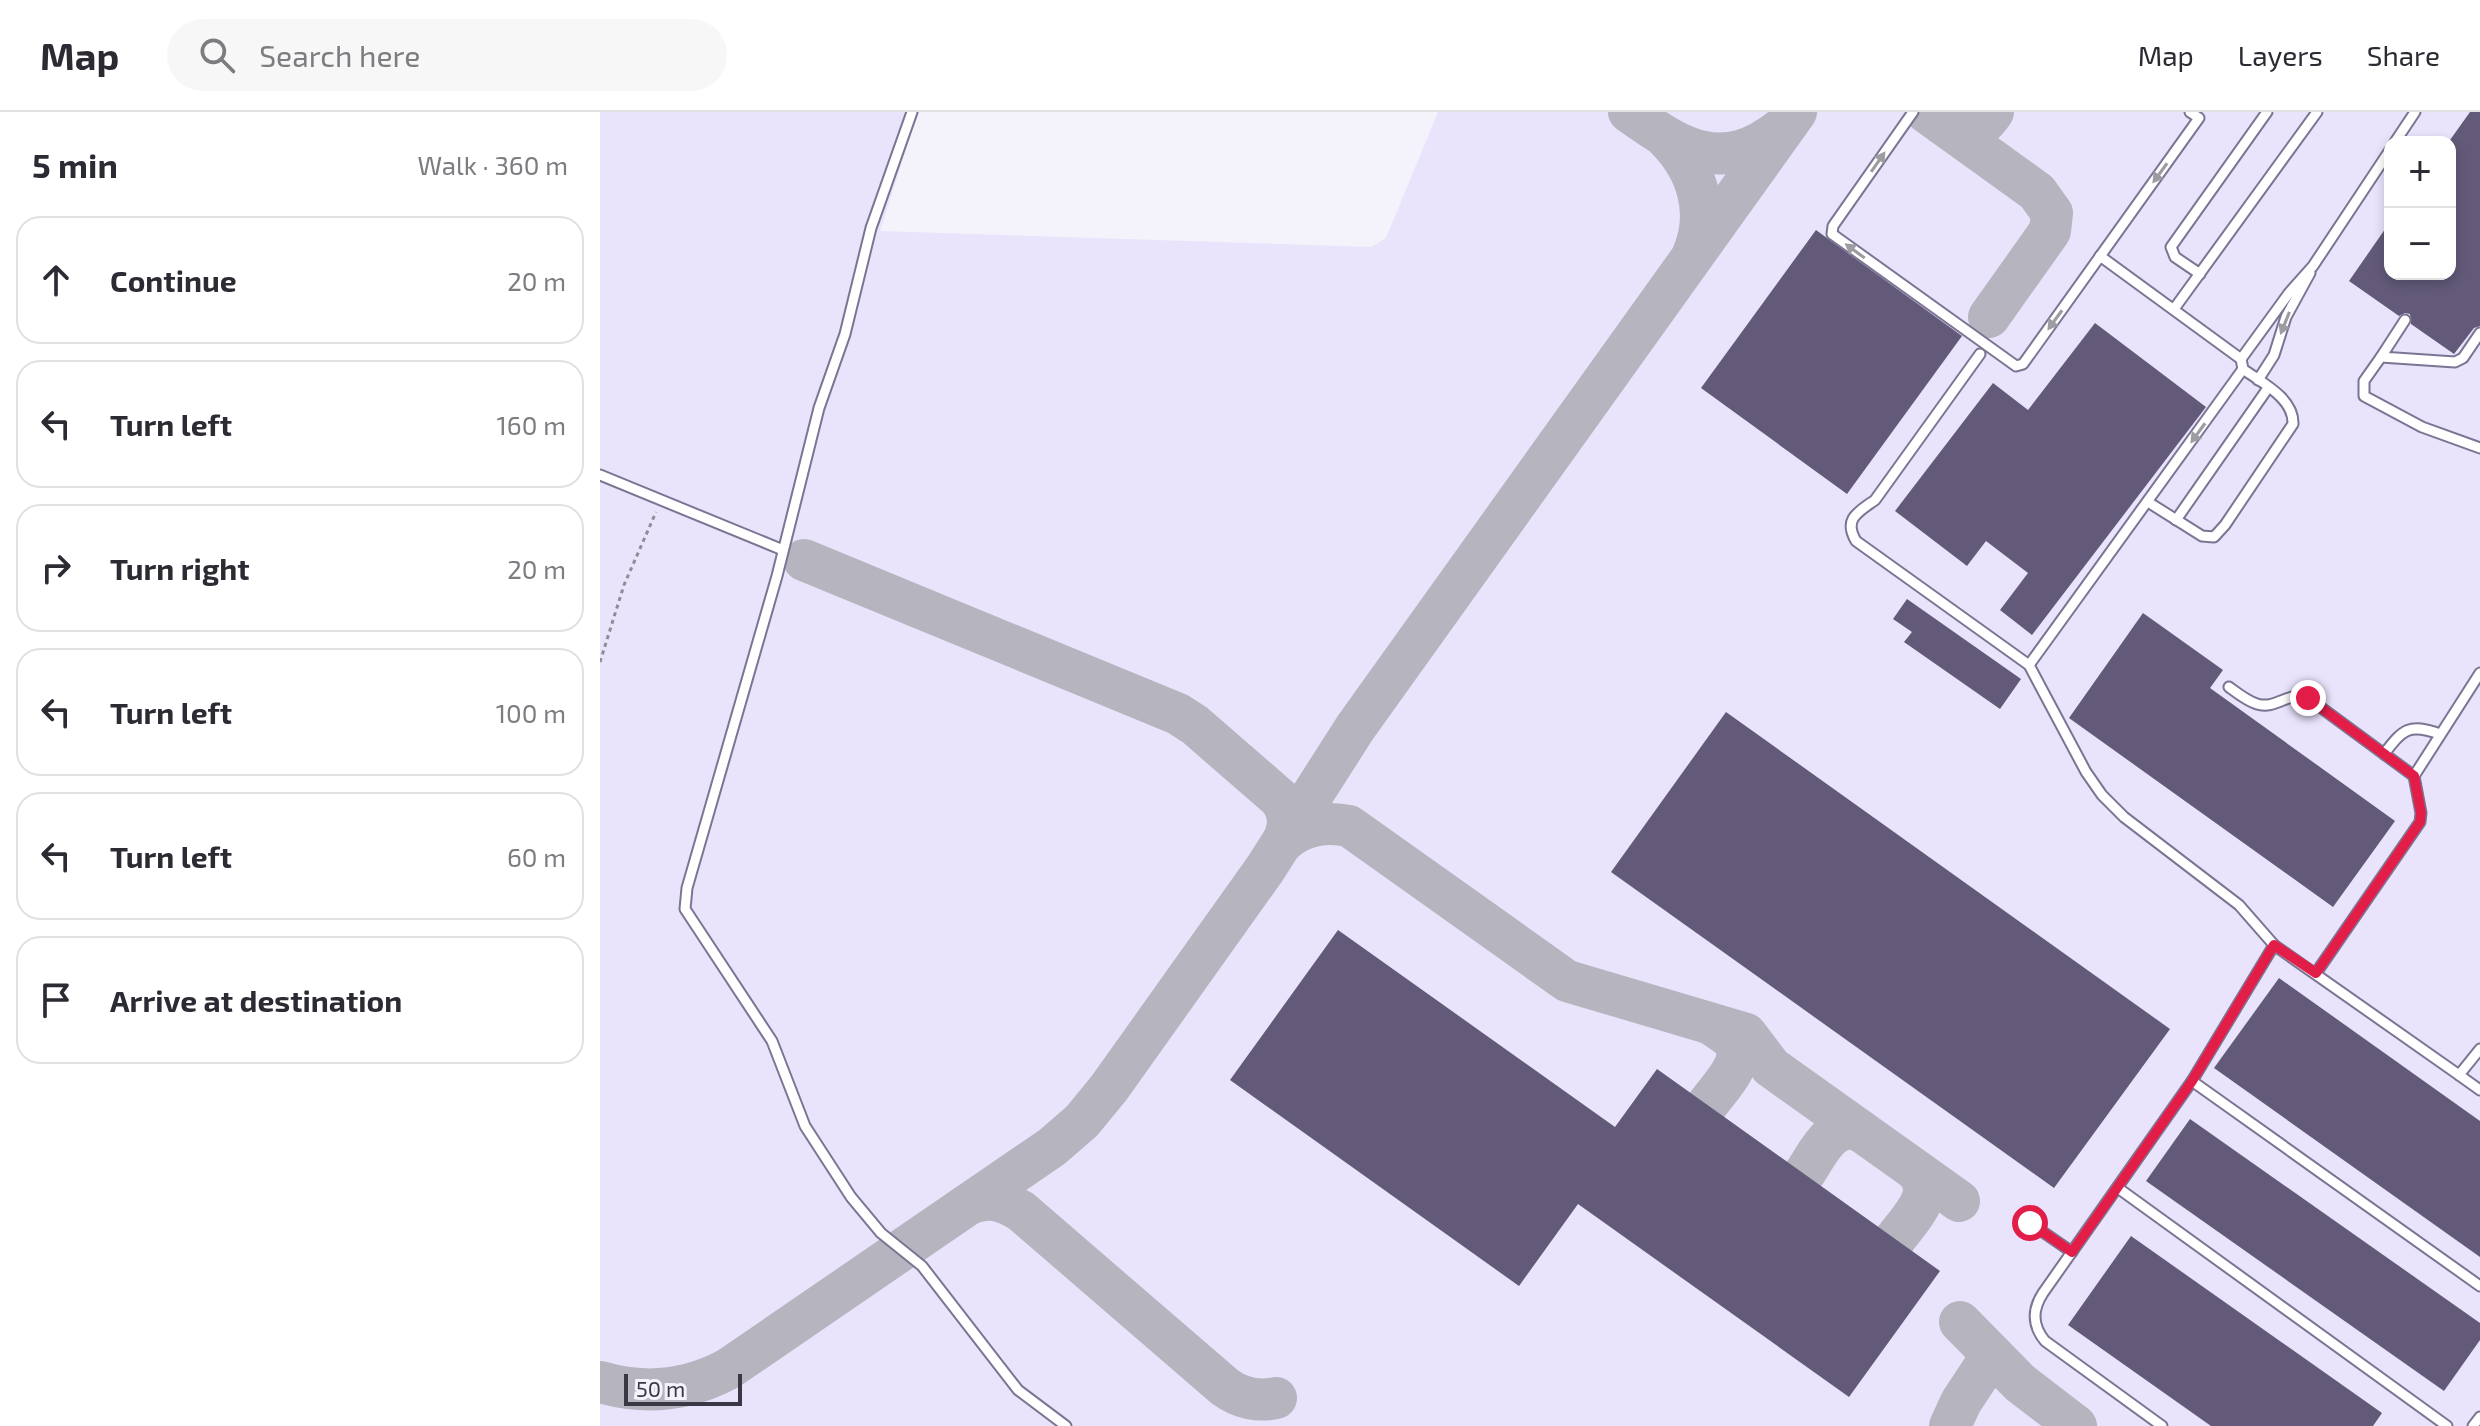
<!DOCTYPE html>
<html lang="en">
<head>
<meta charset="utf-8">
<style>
  body { margin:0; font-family:"Exo 2",sans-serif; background:#f7f7f7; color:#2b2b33 }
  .controls { position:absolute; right:24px; top:24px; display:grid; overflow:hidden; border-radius:16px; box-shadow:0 4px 12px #0003 }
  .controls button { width:72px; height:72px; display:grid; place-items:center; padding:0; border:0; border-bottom:2px solid #e1e1e2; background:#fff; color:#2b2b33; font:40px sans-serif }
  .scale { position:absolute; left:24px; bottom:20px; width:118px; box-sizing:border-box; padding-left:8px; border:4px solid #3b3846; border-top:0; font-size:22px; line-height:28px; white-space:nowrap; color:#3b3846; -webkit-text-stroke:6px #f4f2fa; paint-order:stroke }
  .stop { position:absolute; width:24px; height:24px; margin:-18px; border:6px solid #e11d48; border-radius:50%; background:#fff }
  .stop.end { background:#e11d48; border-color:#fff; box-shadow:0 2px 8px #0008 }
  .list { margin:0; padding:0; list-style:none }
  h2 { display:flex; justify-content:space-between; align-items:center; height:104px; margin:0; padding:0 32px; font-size:34px }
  h2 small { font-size:26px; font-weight:400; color:#7c7c81 }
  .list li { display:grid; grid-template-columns:52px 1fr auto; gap:24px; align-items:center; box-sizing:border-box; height:128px; margin:0 16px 16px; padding:0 16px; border:2px solid #e1e1e2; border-radius:24px }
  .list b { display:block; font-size:30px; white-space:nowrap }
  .list em { font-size:26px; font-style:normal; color:#7c7c81 }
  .icon { flex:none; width:44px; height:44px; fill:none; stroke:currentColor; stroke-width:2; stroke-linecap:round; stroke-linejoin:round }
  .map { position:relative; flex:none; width:1880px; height:1314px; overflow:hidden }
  header { display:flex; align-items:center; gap:48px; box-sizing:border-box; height:112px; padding:0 40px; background:#fff; border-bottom:2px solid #e1e1e2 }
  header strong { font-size:38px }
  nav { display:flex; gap:44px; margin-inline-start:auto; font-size:28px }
  .search { width:560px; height:72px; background:#f7f7f7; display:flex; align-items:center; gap:20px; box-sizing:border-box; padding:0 28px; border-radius:44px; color:#7c7c81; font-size:30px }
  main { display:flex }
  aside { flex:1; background:#fff }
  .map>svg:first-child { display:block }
  .built { fill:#e9e3fc; fill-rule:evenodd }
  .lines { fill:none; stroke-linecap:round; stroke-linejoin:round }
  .taxiway { stroke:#b6b4be; stroke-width:42 }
  .building { fill:#625a78 }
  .lane-casing { stroke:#7b7493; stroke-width:13 }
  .path { stroke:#8f8c97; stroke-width:3; stroke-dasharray:4 4; stroke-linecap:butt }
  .lane { stroke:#fff; stroke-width:9 }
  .oneway { fill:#9d9ca2 }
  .route { stroke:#e11d48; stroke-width:10 }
</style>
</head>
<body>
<header>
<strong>Map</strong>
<div class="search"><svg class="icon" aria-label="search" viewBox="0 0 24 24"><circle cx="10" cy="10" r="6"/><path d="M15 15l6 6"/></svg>Search here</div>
<nav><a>Map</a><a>Layers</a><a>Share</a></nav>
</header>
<main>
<aside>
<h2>5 min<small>Walk · 360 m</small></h2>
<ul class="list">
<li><svg class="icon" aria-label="ahead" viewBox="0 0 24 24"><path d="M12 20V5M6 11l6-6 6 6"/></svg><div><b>Continue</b></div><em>20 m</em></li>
<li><svg class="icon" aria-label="left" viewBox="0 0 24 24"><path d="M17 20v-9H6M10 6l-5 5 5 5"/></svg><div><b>Turn left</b></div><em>160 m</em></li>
<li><svg class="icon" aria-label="right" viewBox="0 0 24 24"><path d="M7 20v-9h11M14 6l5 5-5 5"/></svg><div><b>Turn right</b></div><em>20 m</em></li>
<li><svg class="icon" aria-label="left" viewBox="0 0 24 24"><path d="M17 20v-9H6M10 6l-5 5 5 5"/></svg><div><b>Turn left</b></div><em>100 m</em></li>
<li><svg class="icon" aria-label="left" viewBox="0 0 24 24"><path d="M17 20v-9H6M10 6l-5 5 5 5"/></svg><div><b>Turn left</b></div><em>60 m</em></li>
<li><svg class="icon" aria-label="arrive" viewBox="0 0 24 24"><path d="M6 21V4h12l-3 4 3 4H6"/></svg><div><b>Arrive at destination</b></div></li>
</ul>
</aside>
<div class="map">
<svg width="1880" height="1314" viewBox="0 0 1880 1314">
  <rect width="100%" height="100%" fill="#f4f2fa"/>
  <path class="built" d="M0 0H318L280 119 771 135 786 126 838 0H1880V1314H0ZM1790 30H1850V162H1790Z"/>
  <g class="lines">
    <g class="taxiway">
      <path d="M1029 0C1082 38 1123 63 1182 16"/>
      <path d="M1326 0 1437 80 1452 101 1450 119 1389 205"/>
      <path d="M1344 13C1367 26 1379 20 1393 0"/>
      <path d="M1066 26C1097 57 1111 100 1093 142"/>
      <path d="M204 448 578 602 595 613 679 686C690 700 690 713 683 730"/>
      <path d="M683 730C701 713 726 709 749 714L967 869 1146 922 1171 955 1359 1089"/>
      <path d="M1107 993C1118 977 1149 949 1133 928 1127 922 1118 917 1111 912"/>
      <path d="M1204 1062C1218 1042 1231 1008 1260 1019"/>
      <path d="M369 1092C390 1084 402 1088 421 1099L625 1275C640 1286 658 1290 676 1286"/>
      <path d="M1295 1127C1309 1108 1337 1083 1317 1060"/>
      <path d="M1360 1210 1420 1271 1476 1314"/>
      <path d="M0 1270C44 1283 87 1279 128 1257L452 1035 482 1009 509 976 665 757 755 616 1196 0"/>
      <path d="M1350 1314 1361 1290 1392 1243"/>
    </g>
  </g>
  <g class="building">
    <path d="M1870 0H1880V214L1874 216 1854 242 1811 212 1810 202 1805 201 1799 204 1749 169 1790 110V162H1850V28Z"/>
    <path d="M1216 118 1362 224 1247 382 1101 276Z"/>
    <path d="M1495 211 1606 295 1432 523 1400 498 1428 461 1386 429 1367 454 1295 399 1393 271 1428 298Z"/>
    <path d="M1307 487 1421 567 1400 597 1304 530 1312 520 1293 507Z"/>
    <path d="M1543 501 1623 558 1610 576 1795 709 1733 795 1469 606Z"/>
    <path d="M1126 600 1570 917 1454 1076 1011 760Z"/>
    <path d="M738 818 1015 1015 1057 957 1340 1159 1249 1285 978 1092 919 1174 630 968Z"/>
    <path d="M1679 866 1880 1009V1145L1614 956Z"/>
    <path d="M1590 1007 1880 1211V1228L1844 1279 1546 1069Z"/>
    <path d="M1531 1124 1782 1301 1773 1314H1611L1468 1213Z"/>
  </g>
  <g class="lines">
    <g class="lane-casing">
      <g id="lane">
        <path d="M312 0 271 116 245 222 219 296 177 464 87 776 85 797 172 929 205 1014 251 1085 281 1121 322 1154 418 1278 466 1314"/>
        <path d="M1313 0 1233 114 1232 122 1416 254 1423 252 1599 6 1590 0"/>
        <path d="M1795 30 1815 0"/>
        <path d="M1500 144 1641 247 1643 257C1662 271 1694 286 1693 312L1625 413 1614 425 1602 424 1548 390"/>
        <path d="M1600 162 1575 145 1571 135 1667 0"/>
        <path d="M1574 197 1717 0"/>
        <path d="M1805 208 1781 245 1855 250 1863 246 1880 221"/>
        <path d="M1380 242 1275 388C1258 400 1243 407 1256 429L1429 553 1643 257"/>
        <path d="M1781 245 1764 269V284L1822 315 1880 336"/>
        <path d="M1641 247 1689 181 1713 154 1790 38"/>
        <path d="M1658 268 1674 243 1686 205 1710 161"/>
        <path d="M0 363 183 438"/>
        <path d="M1576 408 1668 276"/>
        <path d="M1429 553 1486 660 1502 683 1524 705 1639 793 1674 833"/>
        <path d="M1629 575C1637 581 1647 589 1657 592 1676 598 1690 578 1708 586L1814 664"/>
        <path d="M1784 642C1803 617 1809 611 1840 622"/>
        <path d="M1716 861 1820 710 1821 701 1814 664 1880 561"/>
        <path d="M1859 963 1880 978"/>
        <path d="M1592 969 1880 1174"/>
        <path d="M1518 1076 1847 1314"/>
        <path d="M1430 1111 1472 1140"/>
        <path d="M1562 1314 1445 1229C1432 1213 1432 1198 1443 1181L1592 969 1674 833 1859 963 1880 937"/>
        <path d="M1873 1314 1880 1305"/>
      </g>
    </g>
    <path class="path" d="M0 550 24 473 56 400"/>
    <use href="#lane" class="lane"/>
  </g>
  <defs><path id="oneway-solid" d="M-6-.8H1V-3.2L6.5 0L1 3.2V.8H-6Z" transform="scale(2)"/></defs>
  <g class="oneway">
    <use href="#oneway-solid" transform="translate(1278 50) rotate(-55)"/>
    <use href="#oneway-solid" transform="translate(1560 61) rotate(126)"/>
    <use href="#oneway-solid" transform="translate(1255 139) rotate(-144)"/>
    <use href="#oneway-solid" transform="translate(1455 208) rotate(126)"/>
    <use href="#oneway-solid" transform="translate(1685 211) rotate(112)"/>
    <use href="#oneway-solid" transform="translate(1598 321) rotate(126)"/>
  </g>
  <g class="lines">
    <path class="route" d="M1430 1111 1472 1140 1592 969 1674 833 1716 861 1820 710 1821 701 1814 664 1708 586"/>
  </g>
</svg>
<div class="controls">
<button>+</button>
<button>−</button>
</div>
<div class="scale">50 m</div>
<div class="stop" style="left:1430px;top:1111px"></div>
<div class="stop end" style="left:1708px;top:586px"></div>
</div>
</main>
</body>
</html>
